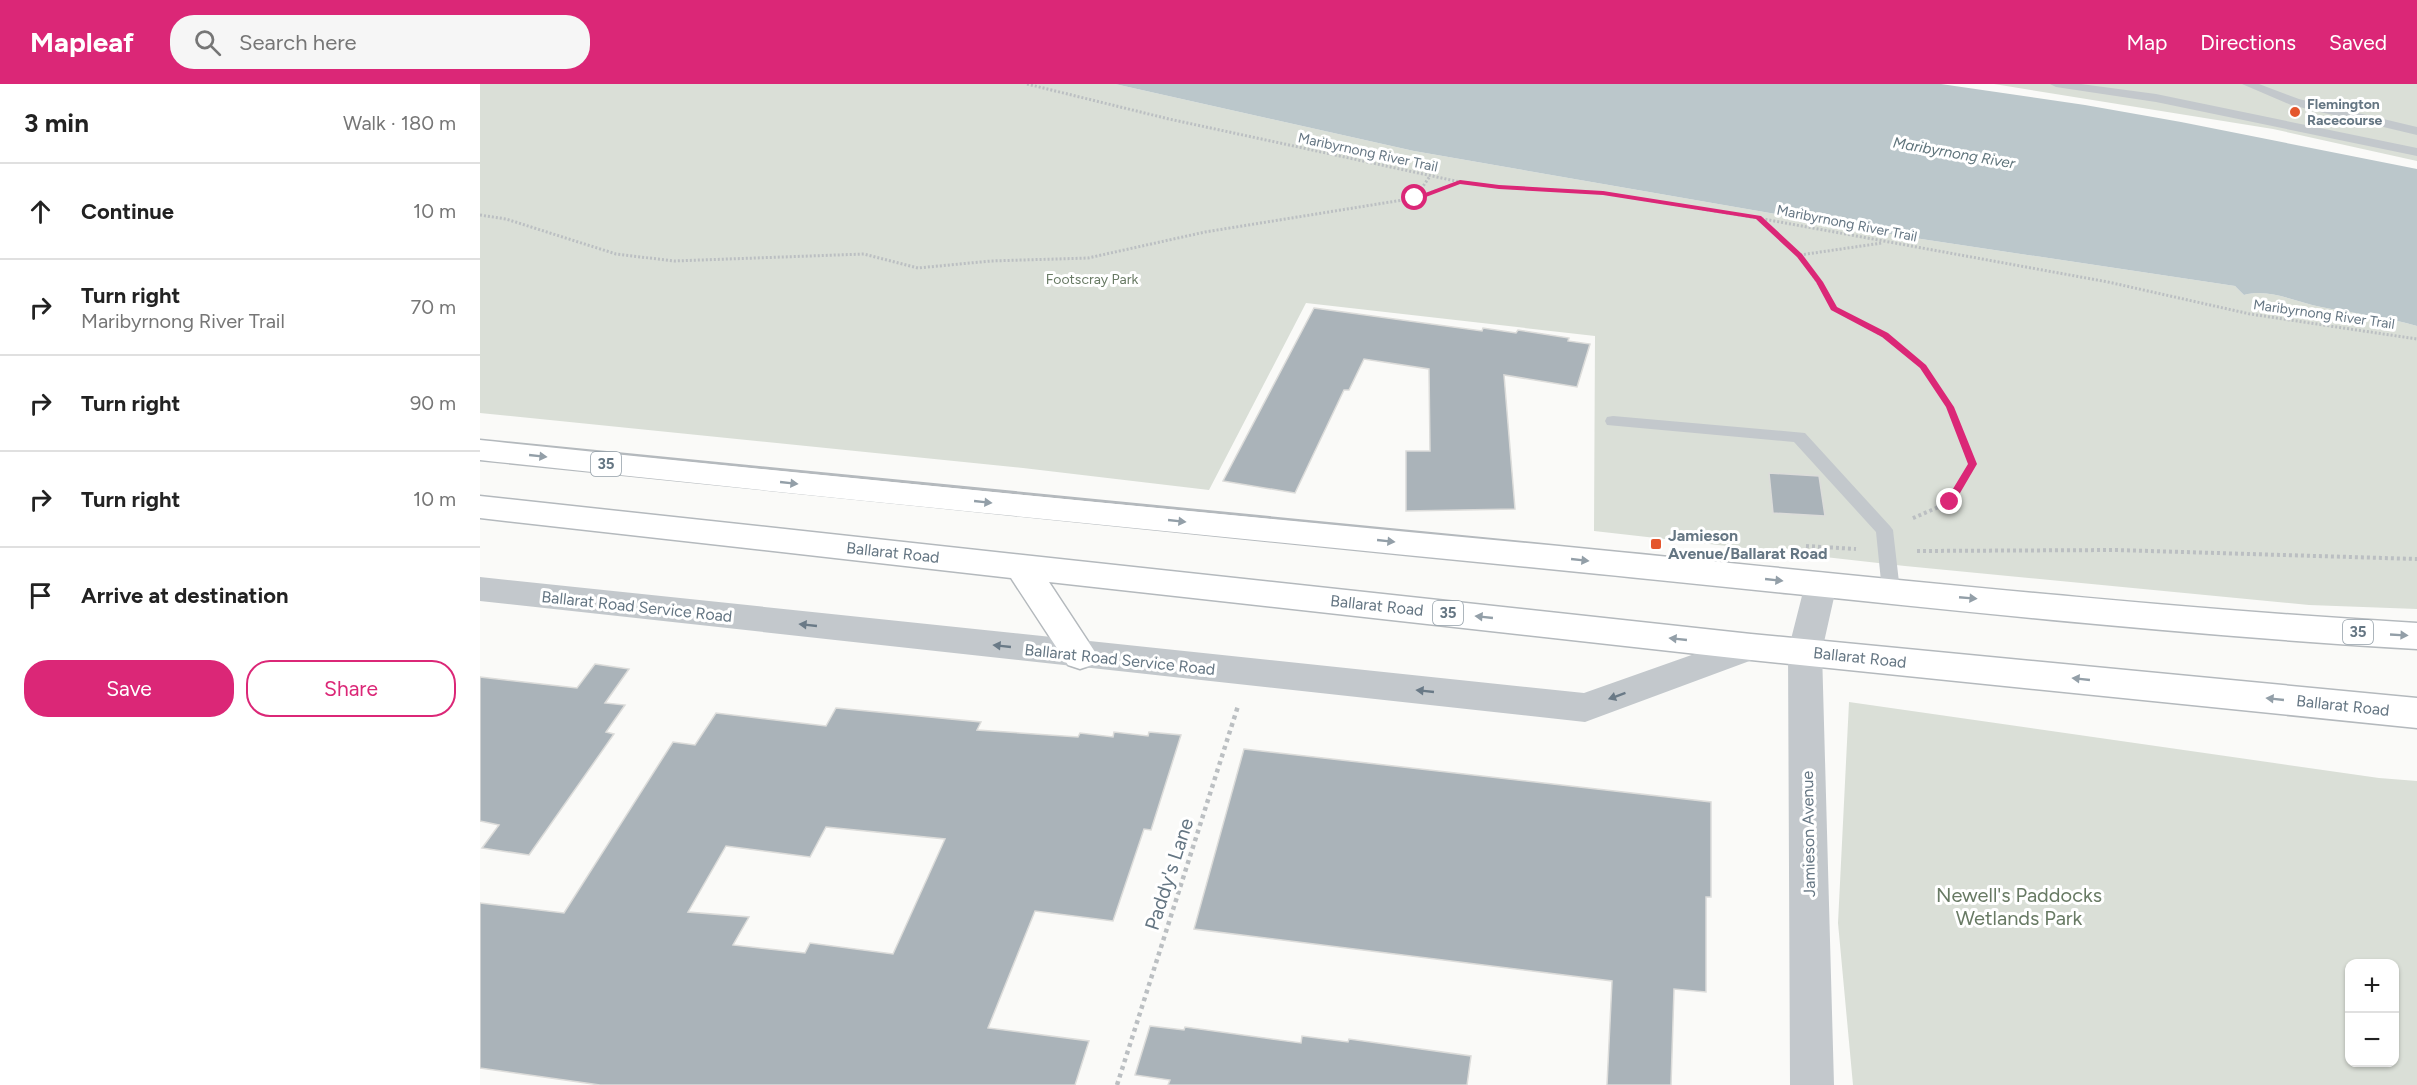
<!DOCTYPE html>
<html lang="en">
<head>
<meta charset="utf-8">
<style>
  body { margin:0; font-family:Figtree,sans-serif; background:#f6f6f6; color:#222 }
  .controls { position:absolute; right:18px; bottom:18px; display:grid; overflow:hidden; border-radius:12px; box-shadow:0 2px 4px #0004 }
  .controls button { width:54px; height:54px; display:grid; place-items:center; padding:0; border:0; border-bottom:2px solid #e0e0e0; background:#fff; color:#222; font:30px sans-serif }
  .stop { position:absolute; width:18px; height:18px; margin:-14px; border:4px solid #db2777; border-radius:50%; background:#fff }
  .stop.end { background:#db2777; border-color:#fff; box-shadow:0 2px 6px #0008 }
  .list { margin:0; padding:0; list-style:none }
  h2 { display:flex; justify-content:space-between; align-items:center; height:78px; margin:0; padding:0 24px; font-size:26px }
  h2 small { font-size:20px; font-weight:400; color:#767676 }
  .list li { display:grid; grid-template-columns:39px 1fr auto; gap:18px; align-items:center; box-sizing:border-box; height:96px; padding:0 24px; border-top:2px solid #e0e0e0 }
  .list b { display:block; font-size:22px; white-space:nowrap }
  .list p { margin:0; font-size:20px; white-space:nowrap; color:#767676 }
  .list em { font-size:20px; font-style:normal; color:#767676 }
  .actions { display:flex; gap:12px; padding:18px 24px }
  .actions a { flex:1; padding:14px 0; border:2px solid #db2777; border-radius:24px; text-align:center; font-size:21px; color:#db2777 }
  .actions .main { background:#db2777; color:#fff }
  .icon { flex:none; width:33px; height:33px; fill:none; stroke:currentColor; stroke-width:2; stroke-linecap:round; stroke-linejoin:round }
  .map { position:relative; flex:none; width:1937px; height:1001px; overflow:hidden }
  header { display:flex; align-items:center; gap:36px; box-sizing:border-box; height:84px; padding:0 30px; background:#db2777; color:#fff }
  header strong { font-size:28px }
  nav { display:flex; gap:33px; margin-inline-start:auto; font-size:21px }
  .search { width:420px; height:54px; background:#f6f6f6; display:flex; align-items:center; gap:15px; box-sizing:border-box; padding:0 21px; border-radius:24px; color:#767676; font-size:22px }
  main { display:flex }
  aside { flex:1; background:#fff }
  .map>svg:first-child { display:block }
  .green { fill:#dadfd7; fill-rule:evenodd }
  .water { fill:#bbc7cb }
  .building { fill:#aab3b9; stroke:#dcdcda; stroke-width:1.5; fill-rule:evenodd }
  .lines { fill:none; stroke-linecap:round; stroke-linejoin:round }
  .highway-casing { stroke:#b4b9bd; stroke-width:3 }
  .path-far2 { stroke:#bbbfc2; stroke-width:3; stroke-dasharray:2 2; stroke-linecap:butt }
  .path-far1 { stroke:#bbbfc2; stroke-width:4; stroke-dasharray:3 3; stroke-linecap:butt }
  .path { stroke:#bbbfc2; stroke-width:4.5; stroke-dasharray:4 4; stroke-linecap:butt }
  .lane { fill:#c3c8cc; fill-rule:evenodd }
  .street { fill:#c3c8cc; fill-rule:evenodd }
  .highway { fill:#fff; fill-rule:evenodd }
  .oneway { fill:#939fa8 }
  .oneway2 { fill:#6a7a87 }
  .route { fill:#db2777 }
  .poi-dot { fill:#e4572e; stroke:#fff; stroke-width:2 }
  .labels { text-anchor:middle; stroke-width:6; stroke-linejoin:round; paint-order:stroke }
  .far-poi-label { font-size:14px; font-weight:bold; fill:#657683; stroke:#fff; text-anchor:start }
  .far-street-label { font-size:14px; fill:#657683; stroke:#fff }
  .far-park-label { font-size:14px; fill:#687a64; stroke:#fff }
  .far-water-label { font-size:15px; font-style:italic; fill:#60757c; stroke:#fff }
  .shield { fill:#fff; stroke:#939fa8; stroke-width:1.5 }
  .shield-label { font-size:15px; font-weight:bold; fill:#657683 }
  .poi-label { font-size:16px; font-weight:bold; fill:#657683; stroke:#fff; text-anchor:start }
  .street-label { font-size:16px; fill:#657683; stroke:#fff }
  .near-street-label { font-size:20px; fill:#657683; stroke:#fff }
  .near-park-label { font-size:20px; fill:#687a64; stroke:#fff }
</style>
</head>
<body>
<header>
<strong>Mapleaf</strong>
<div class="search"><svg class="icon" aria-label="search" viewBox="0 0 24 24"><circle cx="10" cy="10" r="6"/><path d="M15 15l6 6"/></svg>Search here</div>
<nav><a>Map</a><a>Directions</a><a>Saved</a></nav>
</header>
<main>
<aside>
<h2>3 min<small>Walk · 180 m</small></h2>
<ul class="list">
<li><svg class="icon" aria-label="ahead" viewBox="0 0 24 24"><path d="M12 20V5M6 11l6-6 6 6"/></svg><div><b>Continue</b></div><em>10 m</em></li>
<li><svg class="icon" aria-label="right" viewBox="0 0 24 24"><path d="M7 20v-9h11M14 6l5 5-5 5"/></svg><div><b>Turn right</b><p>Maribyrnong River Trail</p></div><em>70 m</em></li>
<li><svg class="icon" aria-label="right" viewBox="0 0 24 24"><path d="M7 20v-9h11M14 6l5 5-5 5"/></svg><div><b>Turn right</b></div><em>90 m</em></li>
<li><svg class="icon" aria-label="right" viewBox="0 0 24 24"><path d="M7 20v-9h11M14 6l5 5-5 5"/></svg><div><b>Turn right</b></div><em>10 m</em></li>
<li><svg class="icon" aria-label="arrive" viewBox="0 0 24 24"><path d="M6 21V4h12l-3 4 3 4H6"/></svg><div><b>Arrive at destination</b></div></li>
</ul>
<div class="actions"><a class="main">Save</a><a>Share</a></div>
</aside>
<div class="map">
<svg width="1937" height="1001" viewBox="0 0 1937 1001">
  <rect width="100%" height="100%" fill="#fafaf8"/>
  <g class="green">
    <path d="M0 0H635L934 67 1428 153 1755 202 1764 211C1790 204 1815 218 1841 223 1873 229 1905 233 1937 242V525L1829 521 1425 482 1114 447 1115 252 826 219 729 406 543 384 0 329Z"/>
    <path d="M1514 0H1937V77L1793 45Z"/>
    <path d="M1369 618 1899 694 1937 697V1001H1373L1358 839ZM1870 880H1914V978H1870Z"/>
  </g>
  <path class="water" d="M635 0H1461L1605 21 1701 38 1937 85V242C1905 233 1873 229 1841 223 1815 218 1790 204 1764 211L1755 202 1428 153 934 67Z"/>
  <g class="building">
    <path d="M834 224 1002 247 1003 244 1036 249 1038 246 1089 254 1088 257 1110 260 1097 303 1024 291 1035 425 926 427V367H950L949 285 884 275 869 306H864L815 409 743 397Z"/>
    <path d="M1289 389 1339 392 1345 432 1293 429Z"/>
    <path d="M115 580 149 585 125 619 145 621 126 648 134 650 49 771 2 764 19 741 0 737V593L97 604Z"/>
    <path d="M356 624 501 638 497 646 598 653 600 649 633 653 634 648 668 652 669 648 701 651 671 746 664 745 633 837 555 827 508 944 609 957 595 1001H120L0 984V819L84 829 193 658 215 661 236 629 346 642ZM346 743 465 755 413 870 330 859 325 869 253 861 269 833 208 828 246 762 330 773Z"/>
    <path d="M764 665 1231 718V813H1226V908L1194 905 1191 1001H1127L1132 897 714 845Z"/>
    <path d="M670 942 704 946 705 943 821 959 822 952 868 958 869 955 991 972 987 1001H688L690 996 655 991Z"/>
  </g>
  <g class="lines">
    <g class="highway-casing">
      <g id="highway">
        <path d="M0 356C369 395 739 430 1109 465 1385 492 1661 523 1937 539V565C1664 549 1391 517 1119 490 746 453 373 417 0 376Z"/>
        <path d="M0 412 1271 550 1937 614V644L1271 576 569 498 617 571 612 581 600 585 588 581 531 494 0 434Z"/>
      </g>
    </g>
    <g class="path-far2">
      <path d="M547 0 689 35 980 98 1019 103 1123 109 1278 134 1628 198 1770 230 1937 255"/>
      <path d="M936 114 980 98"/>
      <path d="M0 131 26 135 136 170 194 177 384 170 438 184 511 177 608 174 725 148 935 114 950 92"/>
      <path d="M1279 134 1320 171 1354 224 1412 257"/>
      <path d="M1320 171 1402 159"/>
    </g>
    <g class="path-far1">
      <path d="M1410 255 1443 283 1470 323 1492 380 1470 418 1431 435"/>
      <path d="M1326 462 1376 465"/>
      <path d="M1437 467 1636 466 1937 475"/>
    </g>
    <path class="path" d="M637 1001 758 622"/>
    <g class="lane">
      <path d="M1570 0H1601L1676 10 1937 64V72L1676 18 1576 3Z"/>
      <path d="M1762 0H1779L1819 15 1937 43V51L1811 21Z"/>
      <path d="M1133 332 1325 349 1410 442 1413 446 1420 507 1417 512 1411 514 1405 512 1402 507 1396 448 1314 358 1127 341 1125 337 1127 333Z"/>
    </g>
    <g class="street">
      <path d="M1341 488 1353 491 1357 500 1342 567 1354 1001H1310L1308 567 1325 500 1329 491Z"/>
      <path d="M0 493 1104 609 1271 550 1283 554 1288 563 1283 572 1105 638 0 517Z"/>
    </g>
    <use href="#highway" class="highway"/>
  </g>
  <defs><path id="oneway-solid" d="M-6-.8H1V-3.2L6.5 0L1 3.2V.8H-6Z" transform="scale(1.5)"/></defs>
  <g class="oneway">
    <use href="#oneway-solid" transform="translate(58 372) rotate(6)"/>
    <use href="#oneway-solid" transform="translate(309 399) rotate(6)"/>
    <use href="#oneway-solid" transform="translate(503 418) rotate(6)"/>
    <use href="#oneway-solid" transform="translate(697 437) rotate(6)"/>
    <use href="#oneway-solid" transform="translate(906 457) rotate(6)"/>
    <use href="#oneway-solid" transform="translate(1100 476) rotate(6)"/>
    <use href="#oneway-solid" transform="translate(1294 496) rotate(6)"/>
    <use href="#oneway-solid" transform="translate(1488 514) rotate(5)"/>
    <use href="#oneway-solid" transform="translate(1004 533) rotate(-174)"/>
    <use href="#oneway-solid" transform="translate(1919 551) rotate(3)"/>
    <use href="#oneway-solid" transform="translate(1198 555) rotate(-174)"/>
    <use href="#oneway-solid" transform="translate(1601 595) rotate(-174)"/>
    <use href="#oneway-solid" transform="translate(1795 615) rotate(-174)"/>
  </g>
  <g class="oneway2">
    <use href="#oneway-solid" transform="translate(328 541) rotate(-174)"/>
    <use href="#oneway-solid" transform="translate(522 562) rotate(-174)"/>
    <use href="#oneway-solid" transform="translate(945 607) rotate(-174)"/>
    <use href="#oneway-solid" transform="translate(1137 612) rotate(160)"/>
  </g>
  <path class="route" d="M980 96 1019 101 1123 107 1281 132 1322 170 1343 198 1357 223 1408 249 1446 281 1474 323 1497 380 1473 421H1467L1465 418 1488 380 1466 323 1440 284 1402 253 1351 226 1336 198 1317 173 1276 135 1123 111 1019 105 980 100 938 116 932 114Z"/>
  <g class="poi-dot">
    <circle cx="1815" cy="28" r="6"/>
    <rect x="1170" y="454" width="12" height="12" rx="3"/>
  </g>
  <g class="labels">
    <g class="far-poi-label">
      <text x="1827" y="25">Flemington<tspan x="1827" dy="16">Racecourse</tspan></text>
    </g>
    <g class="far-street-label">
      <text transform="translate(888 68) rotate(12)" y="5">Maribyrnong River Trail</text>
      <text transform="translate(1367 139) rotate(11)" y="5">Maribyrnong River Trail</text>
      <text transform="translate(1844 230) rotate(8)" y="5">Maribyrnong River Trail</text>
    </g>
    <g class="far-park-label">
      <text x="612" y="200">Footscray Park</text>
    </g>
    <g class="far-water-label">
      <text transform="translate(1474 69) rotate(10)" y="5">Maribyrnong River</text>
    </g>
    <g class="shield">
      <rect x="111" y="368" width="30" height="24" rx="4.5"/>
      <rect x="953" y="517" width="30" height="24" rx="4.5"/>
      <rect x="1863" y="536" width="30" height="24" rx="4.5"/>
    </g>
    <g class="shield-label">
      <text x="126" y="385">35</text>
      <text x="968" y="534">35</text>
      <text x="1878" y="553">35</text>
    </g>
    <g class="poi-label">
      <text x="1188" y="457">Jamieson<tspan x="1188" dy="18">Avenue/Ballarat Road</tspan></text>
    </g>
    <g class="street-label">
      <text transform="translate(413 468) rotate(6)" y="6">Ballarat Road</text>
      <text transform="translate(897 521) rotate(6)" y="6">Ballarat Road</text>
      <text transform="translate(157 522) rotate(6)" y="6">Ballarat Road Service Road</text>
      <text transform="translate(1380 573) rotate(6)" y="6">Ballarat Road</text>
      <text transform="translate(640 575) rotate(6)" y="6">Ballarat Road Service Road</text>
      <text transform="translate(1863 621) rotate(6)" y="6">Ballarat Road</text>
      <text transform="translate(1328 750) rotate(-91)" y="6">Jamieson Avenue</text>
    </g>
    <g class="near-street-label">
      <text transform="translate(689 790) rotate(-72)" y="7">Paddy's Lane</text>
    </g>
    <g class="near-park-label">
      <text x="1539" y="818">Newell's Paddocks<tspan x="1539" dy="23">Wetlands Park</tspan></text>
    </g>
  </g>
</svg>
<div class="controls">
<button>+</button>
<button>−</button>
</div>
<div class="stop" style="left:935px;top:114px"></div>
<div class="stop end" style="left:1470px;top:418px"></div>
</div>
</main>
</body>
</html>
